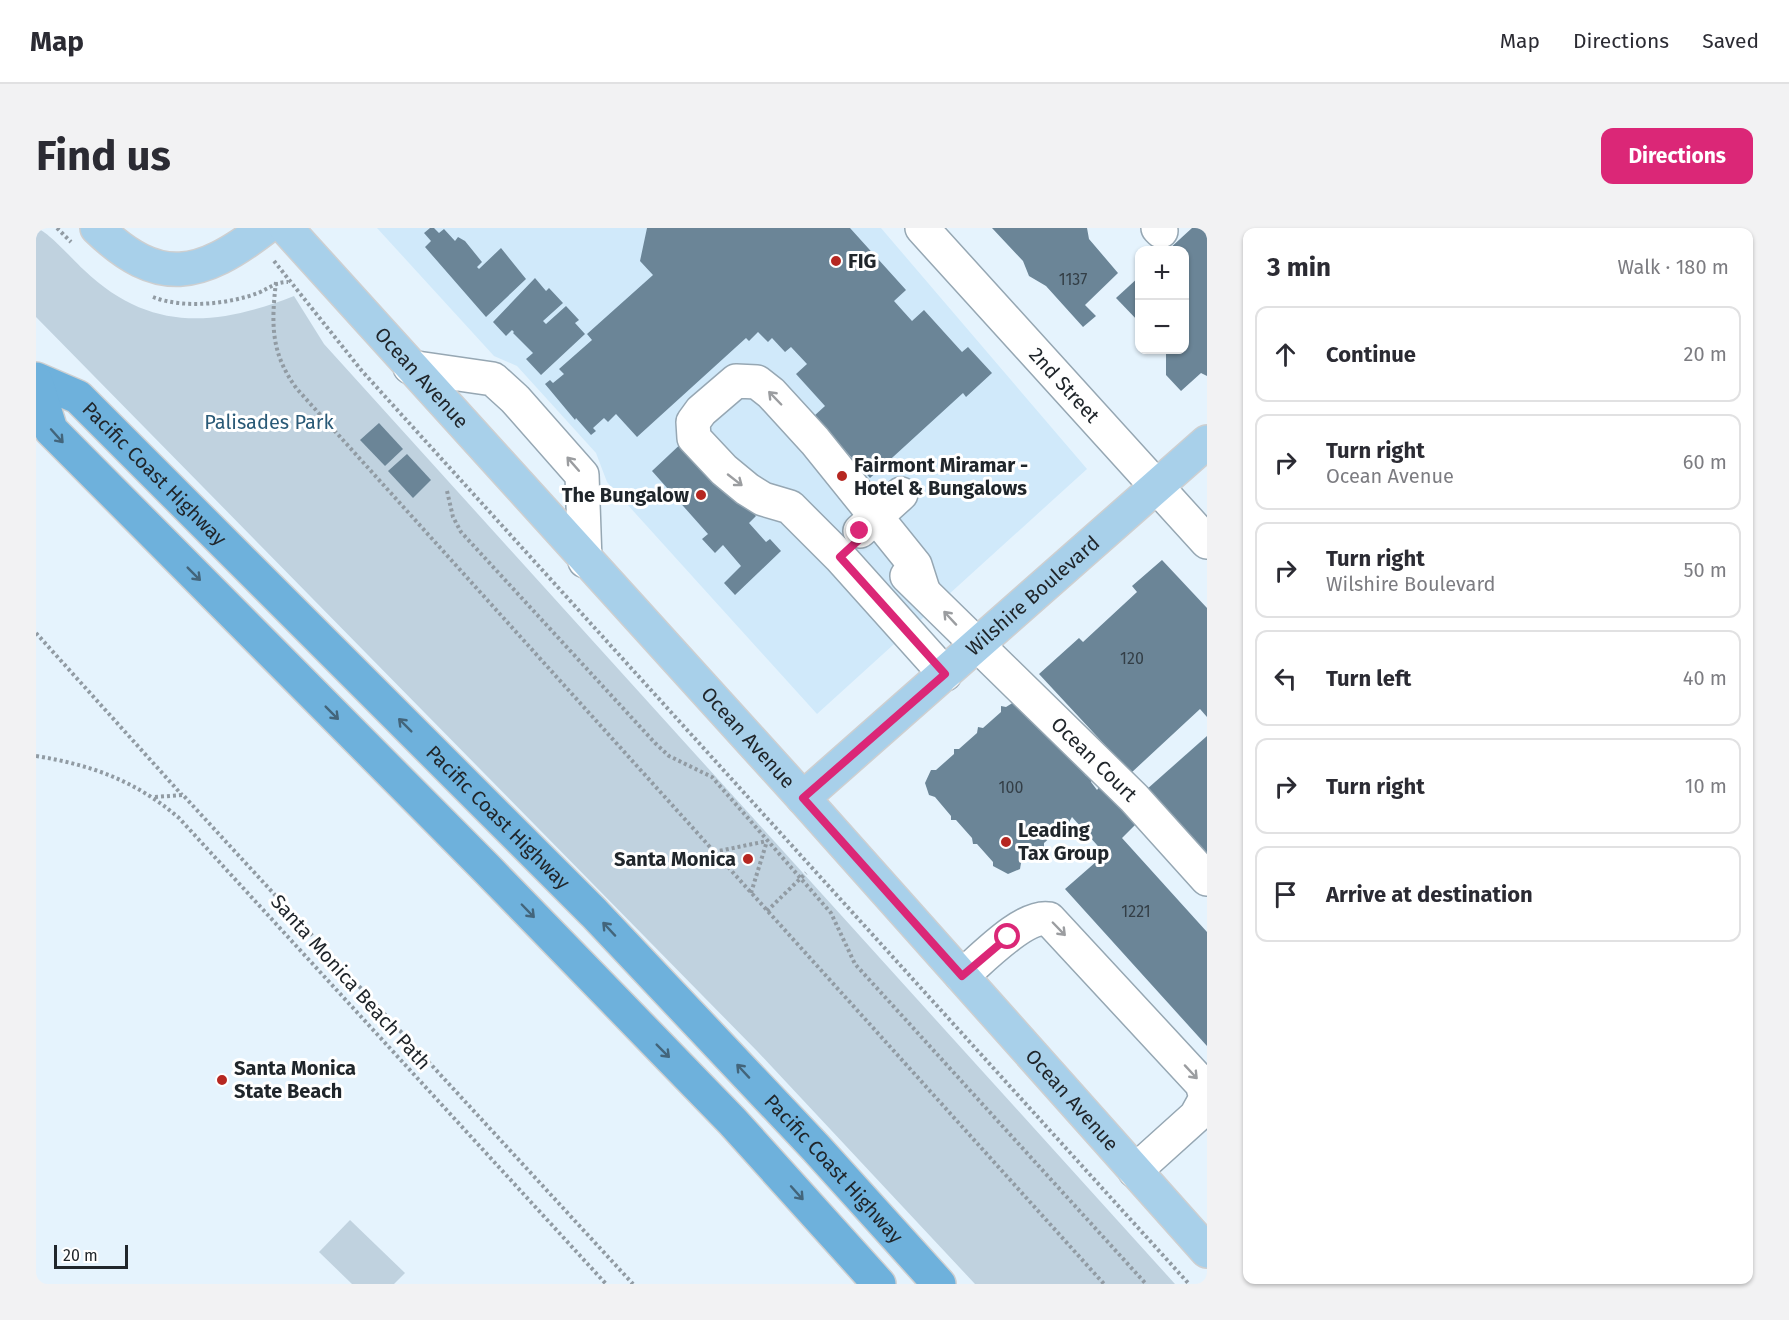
<!DOCTYPE html>
<html lang="en">
<head>
<meta charset="utf-8">
<style>
  body { margin:0; font-family:"Fira Sans",sans-serif; background:#f2f2f3; color:#2b2b33 }
  .controls { position:absolute; right:18px; top:18px; display:grid; overflow:hidden; border-radius:12px; box-shadow:0 2px 4px #0004 }
  .controls button { width:54px; height:54px; display:grid; place-items:center; padding:0; border:0; border-bottom:2px solid #e1e1e2; background:#fff; color:#2b2b33; font:30px sans-serif }
  .scale { position:absolute; left:18px; bottom:15px; width:74px; box-sizing:border-box; padding-left:6px; border:3px solid #20262b; border-top:0; font-size:16px; line-height:21px; white-space:nowrap; color:#20262b; -webkit-text-stroke:4px #fff; paint-order:stroke }
  .stop { position:absolute; width:18px; height:18px; margin:-14px; border:4px solid #db2777; border-radius:50%; background:#fff }
  .stop.end { background:#db2777; border-color:#fff; box-shadow:0 2px 6px #0008 }
  .list { margin:0; padding:0; list-style:none }
  h2 { display:flex; justify-content:space-between; align-items:center; height:78px; margin:0; padding:0 24px; font-size:26px }
  h2 small { font-size:20px; font-weight:400; color:#7c7c81 }
  .list li { display:grid; grid-template-columns:39px 1fr auto; gap:18px; align-items:center; box-sizing:border-box; height:96px; margin:0 12px 12px; padding:0 12px; border:2px solid #e1e1e2; border-radius:12px }
  .list b { display:block; font-size:22px; white-space:nowrap }
  .list p { margin:0; font-size:20px; white-space:nowrap; color:#7c7c81 }
  .list em { font-size:20px; font-style:normal; color:#7c7c81 }
  .icon { flex:none; width:33px; height:33px; fill:none; stroke:currentColor; stroke-width:2; stroke-linecap:round; stroke-linejoin:round }
  .map { position:relative; flex:none; width:1171px; height:1056px; overflow:hidden; border-radius:12px }
  header { display:flex; align-items:center; gap:36px; box-sizing:border-box; height:84px; padding:0 30px; background:#fff; border-bottom:2px solid #e1e1e2 }
  header strong { font-size:28px }
  nav { display:flex; gap:33px; margin-inline-start:auto; font-size:21px }
  .intro { display:flex; align-items:center; justify-content:space-between; box-sizing:border-box; height:144px; padding:0 36px }
  h1 { margin:0; font-size:42px }
  .button { padding:15px 27px; border-radius:12px; background:#db2777; color:#fff; font-size:21px; font-weight:700 }
  main { display:flex; gap:36px; padding:0 36px }
  aside { flex:1; background:#fff; border-radius:12px; box-shadow:0 2px 4px #0004 }
  .map>svg:first-child { display:block }
  .built { fill:#d0e9fa }
  .green { fill:#c0d2df }
  .building { fill:#6b8597 }
  .lines { fill:none; stroke-linecap:round; stroke-linejoin:round }
  .minor-casing { stroke:#96a7b3; stroke-width:36 }
  .major-casing { stroke:#cecfd0; stroke-width:36 }
  .highway-casing { stroke:#cecfd0; stroke-width:36 }
  .path { stroke:#919ba3; stroke-width:4; stroke-dasharray:3 3; stroke-linecap:butt }
  .minor { stroke:#fff; stroke-width:33 }
  .major { stroke:#a8d0ea; stroke-width:33 }
  .highway { stroke:#6eb1dc; stroke-width:33 }
  .oneway { stroke:#9b9da0 }
  .oneway2 { stroke:#43657b }
  .route { stroke:#db2777; stroke-width:8 }
  .poi-dot { fill:#b62721; stroke:#fff; stroke-width:2 }
  .labels { text-anchor:middle; stroke-width:6; stroke-linejoin:round; paint-order:stroke }
  .number-label { font-size:16px; fill:#333e46 }
  .poi-label { font-size:20px; font-weight:bold; fill:#20262b; stroke:#fff; text-anchor:start }
  .street-label { font-size:20px; fill:#20262b; stroke:#fff }
  .park-label { font-size:20px; fill:#2a5a77; stroke:#fff }
</style>
</head>
<body>
<header>
<strong>Map</strong>
<nav><a>Map</a><a>Directions</a><a>Saved</a></nav>
</header>
<div class="intro"><h1>Find us</h1><a class="button">Directions</a></div>
<main>
<div class="map">
<svg width="1171" height="1056" viewBox="0 0 1171 1056">
  <rect width="100%" height="100%" fill="#e5f3fd"/>
  <path class="built" d="M341 0H845L1051 241 781 486 571 254 560 225 481 138 458 128Z"/>
  <g class="green">
    <path d="M0 0C12 3 37 32 48 42 113 104 179 99 258 68L288 116 1139 1056H939L721 823 0 89Z"/>
    <path d="M314 992 369 1045 358 1056H316L283 1024Z"/>
  </g>
  <g class="building">
    <path d="M394 0H398L403 5 408 1 419 13 422 9 429 13 446 34 441 39 443 41 465 20 490 51 450 89 389 19 395 13 388 5Z"/>
    <path d="M611 0H814L870 62 858 73 876 93 888 82 926 124 932 119 956 145 930 169 927 165 834 250 778 188 789 178 760 146 771 136 755 119 749 124 736 110 732 114 722 104 713 113 710 110 601 209 580 186 572 194 568 190 557 200 560 203 555 207 540 190 539 192 509 156 514 152 517 155 528 146 523 141 556 112 551 106 617 47 604 33Z"/>
    <path d="M956 0H1051L1053 11 1082 45 1049 77 1060 88 1047 99 1010 58 993 48 987 33Z"/>
    <path d="M1156 0H1171V148L1165 145 1145 163 1130 147V122H1148V22H1132Z"/>
    <path d="M1104 48V95L1080 70Z"/>
    <path d="M499 50 510 63 513 60 527 75 507 93 510 96 530 78 543 92 539 95 549 106 505 147 490 131 497 125 477 105 478 104 476 102 470 108 457 94Z"/>
    <path d="M343 195 367 221 349 238 324 212Z"/>
    <path d="M650 211 720 288 713 295 730 314 734 311 745 323 699 367 688 355 705 338 687 317 679 325 666 311 672 306 616 243Z"/>
    <path d="M371 226 395 252 377 270 352 243Z"/>
    <path d="M1126 332 1171 380V489L1164 481 1095 545 1003 446 1043 410 1047 414 1101 364 1096 358Z"/>
    <path d="M978 474 1036 530 1050 548 1056 550 1055 554 1061 562 1064 558 1100 596 1086 610 1171 704V818L1029 661 1069 626 1036 589 1031 598 1026 599 1008 615V620H1003L985 635 984 641 972 646 957 638V634L941 616H937L936 610 920 592H915V588L899 569 893 567 889 555 895 542H900L918 526V521H923L941 505 942 499 947 500 965 484V478L970 479Z"/>
    <path d="M1171 508V630L1110 562Z"/>
  </g>
  <g class="lines">
    <g class="minor-casing">
      <g id="minor">
        <path id="s1" d="M886 0 1171 314"/>
        <path d="M1122 0 1125 3"/>
        <path d="M374 139 457 151 479 171 546 247 549 333"/>
        <path d="M824 303 865 266"/>
        <path id="s2" d="M871 348 1098 570 1171 651"/>
        <path d="M887 362 879 337 779 213 735 165 721 154 700 153 665 183 657 194 658 210 688 242 711 261 727 271 754 279 804 329 909 446"/>
        <path d="M926 748C945 732 988 686 1013 691L1166 856 1170 870 1160 888 1099 943"/>
      </g>
    </g>
    <g class="major-casing">
      <g id="major">
        <path d="M61 0C123 60 164 50 229 0"/>
        <path id="s3" d="M250 0 767 570 1171 1023"/>
        <path id="s4" d="M767 570 1171 214"/>
      </g>
    </g>
    <g class="highway-casing">
      <g id="highway">
        <path id="s5" d="M0 151 42 169 558 685 780 920 903 1056"/>
        <path d="M0 154 15 202 451 641 696 893 843 1056"/>
      </g>
    </g>
    <g class="path">
      <path d="M21 0 35 14"/>
      <path d="M238 33 326 143 1153 1056"/>
      <path d="M240 54C235 97 235 126 261 161L1068 1056"/>
      <path d="M117 69C147 81 193 76 222 65 234 60 239 54 252 54"/>
      <path d="M411 263 417 289 425 304 619 515 633 528 676 549 795 685 819 736 1110 1056"/>
      <path d="M0 405 146 567"/>
      <path d="M0 528C56 537 100 553 143 590L570 1056"/>
      <path d="M119 569 147 567 597 1056"/>
      <path d="M678 624 731 613"/>
      <path d="M715 665 731 613"/>
      <path d="M731 683 770 645"/>
    </g>
    <use href="#minor" class="minor"/>
    <use href="#major" class="major"/>
    <use href="#highway" class="highway"/>
  </g>
  <defs><path id="oneway-shaft" d="M-6 0H5M1.5-3L5.5 0L1.5 3" fill="none" stroke-width="1.6" stroke-linecap="round" stroke-linejoin="round" transform="scale(1.5)"/></defs>
  <g class="oneway">
    <use href="#oneway-shaft" transform="translate(739 170) rotate(-134)"/>
    <use href="#oneway-shaft" transform="translate(537 236) rotate(-131)"/>
    <use href="#oneway-shaft" transform="translate(699 252) rotate(38)"/>
    <use href="#oneway-shaft" transform="translate(914 390) rotate(-133)"/>
    <use href="#oneway-shaft" transform="translate(1023 701) rotate(46)"/>
    <use href="#oneway-shaft" transform="translate(1155 844) rotate(47)"/>
  </g>
  <g class="oneway2">
    <use href="#oneway-shaft" transform="translate(21 208) rotate(48)"/>
    <use href="#oneway-shaft" transform="translate(158 346) rotate(45)"/>
    <use href="#oneway-shaft" transform="translate(296 485) rotate(45)"/>
    <use href="#oneway-shaft" transform="translate(369 497) rotate(-135)"/>
    <use href="#oneway-shaft" transform="translate(492 683) rotate(46)"/>
    <use href="#oneway-shaft" transform="translate(573 701) rotate(-133)"/>
    <use href="#oneway-shaft" transform="translate(627 823) rotate(45)"/>
    <use href="#oneway-shaft" transform="translate(707 843) rotate(-133)"/>
    <use href="#oneway-shaft" transform="translate(761 965) rotate(48)"/>
  </g>
  <g class="lines">
    <path class="route" d="M824 303 828 307 804 329 909 446 767 570 926 748 972 709"/>
  </g>
  <g class="poi-dot">
    <circle cx="800" cy="33" r="6"/>
    <circle cx="806" cy="248" r="6"/>
    <circle cx="665" cy="267" r="6"/>
    <circle cx="970" cy="614" r="6"/>
    <circle cx="712" cy="631" r="6"/>
    <circle cx="186" cy="852" r="6"/>
  </g>
  <g class="labels">
    <g class="number-label">
      <text x="1037" y="57">1137</text>
      <text x="1096" y="436">120</text>
      <text x="975" y="565">100</text>
      <text x="1100" y="689">1221</text>
    </g>
    <g class="poi-label">
      <text x="812" y="40">FIG</text>
      <text x="818" y="244">Fairmont Miramar -<tspan x="818" dy="23">Hotel &amp; Bungalows</tspan></text>
      <text x="653" y="274" text-anchor="end">The Bungalow</text>
      <text x="982" y="609">Leading<tspan x="982" dy="23">Tax Group</tspan></text>
      <text x="700" y="638" text-anchor="end">Santa Monica</text>
      <text x="198" y="847">Santa Monica<tspan x="198" dy="23">State Beach</tspan></text>
    </g>
    <g class="street-label">
      <text dy="7" stroke="none"><textPath href="#s3" startOffset="202">Ocean Avenue</textPath></text>
      <text dy="7" stroke="none"><textPath href="#s1" startOffset="212">2nd Street</textPath></text>
      <text dy="7" stroke="none"><textPath href="#s5" startOffset="154">Pacific Coast Highway</textPath></text>
      <text dy="7" stroke="none"><textPath href="#s4" startOffset="306">Wilshire Boulevard</textPath></text>
      <text dy="7" stroke="none"><textPath href="#s3" startOffset="688">Ocean Avenue</textPath></text>
      <text dy="7" stroke="none"><textPath href="#s2" startOffset="262">Ocean Court</textPath></text>
      <text dy="7" stroke="none"><textPath href="#s5" startOffset="640">Pacific Coast Highway</textPath></text>
      <text transform="translate(315 754) rotate(48)" y="7">Santa Monica Beach Path</text>
      <text dy="7" stroke="none"><textPath href="#s3" startOffset="1174">Ocean Avenue</textPath></text>
      <text dy="7" stroke="none"><textPath href="#s5" startOffset="1126">Pacific Coast Highway</textPath></text>
    </g>
    <g class="park-label">
      <text x="233" y="201">Palisades Park</text>
    </g>
  </g>
</svg>
<div class="controls">
<button>+</button>
<button>−</button>
</div>
<div class="scale">20 m</div>
<div class="stop" style="left:972px;top:709px"></div>
<div class="stop end" style="left:824px;top:303px"></div>
</div>
<aside>
<h2>3 min<small>Walk · 180 m</small></h2>
<ul class="list">
<li><svg class="icon" aria-label="ahead" viewBox="0 0 24 24"><path d="M12 20V5M6 11l6-6 6 6"/></svg><div><b>Continue</b></div><em>20 m</em></li>
<li><svg class="icon" aria-label="right" viewBox="0 0 24 24"><path d="M7 20v-9h11M14 6l5 5-5 5"/></svg><div><b>Turn right</b><p>Ocean Avenue</p></div><em>60 m</em></li>
<li><svg class="icon" aria-label="right" viewBox="0 0 24 24"><path d="M7 20v-9h11M14 6l5 5-5 5"/></svg><div><b>Turn right</b><p>Wilshire Boulevard</p></div><em>50 m</em></li>
<li><svg class="icon" aria-label="left" viewBox="0 0 24 24"><path d="M17 20v-9H6M10 6l-5 5 5 5"/></svg><div><b>Turn left</b></div><em>40 m</em></li>
<li><svg class="icon" aria-label="right" viewBox="0 0 24 24"><path d="M7 20v-9h11M14 6l5 5-5 5"/></svg><div><b>Turn right</b></div><em>10 m</em></li>
<li><svg class="icon" aria-label="arrive" viewBox="0 0 24 24"><path d="M6 21V4h12l-3 4 3 4H6"/></svg><div><b>Arrive at destination</b></div></li>
</ul>
</aside>
</main>
</body>
</html>
